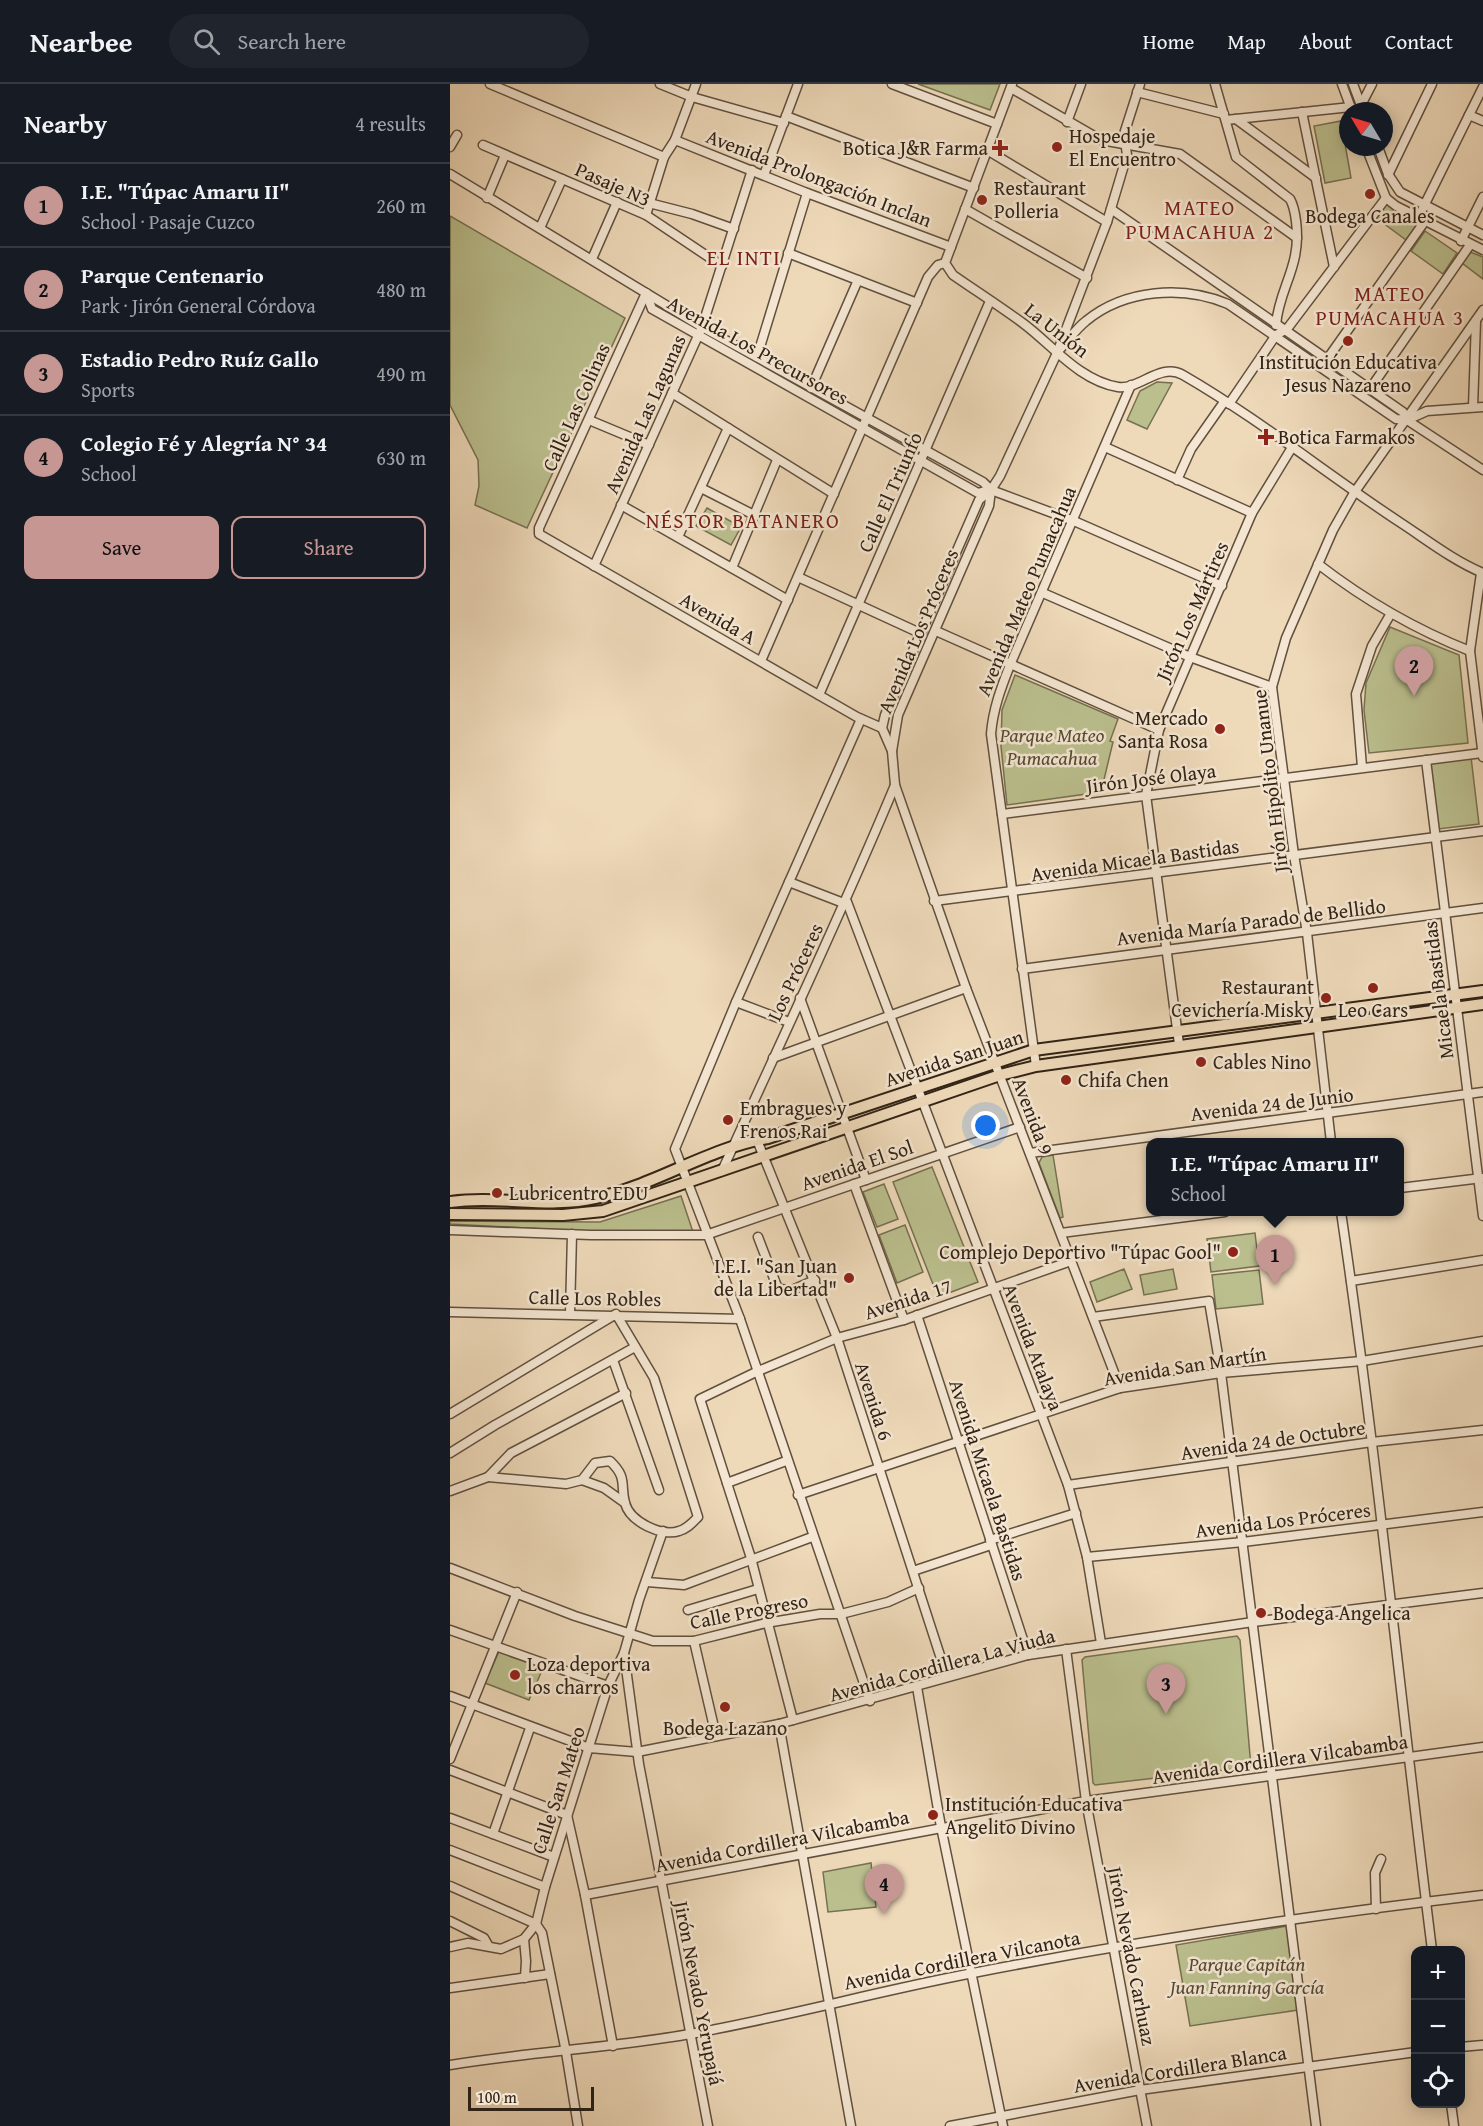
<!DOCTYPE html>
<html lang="en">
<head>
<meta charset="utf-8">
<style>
  body { margin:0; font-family:"Gentium Book Plus",serif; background:#20242c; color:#f1f3f6 }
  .controls { position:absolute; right:18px; bottom:18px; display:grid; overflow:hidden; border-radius:12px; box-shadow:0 3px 15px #0003 }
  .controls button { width:54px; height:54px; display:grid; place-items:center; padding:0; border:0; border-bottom:2px solid #363941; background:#171b24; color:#f1f3f6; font:30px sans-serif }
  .compass { position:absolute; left:889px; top:18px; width:54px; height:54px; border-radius:50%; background:#171b24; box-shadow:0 3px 15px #0003; rotate:308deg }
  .scale { position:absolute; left:18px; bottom:15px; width:126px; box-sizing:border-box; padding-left:6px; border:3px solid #322315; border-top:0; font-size:16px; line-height:21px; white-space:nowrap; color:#322315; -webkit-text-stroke:4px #f4e6d2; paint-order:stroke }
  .you { position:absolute; left:536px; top:1042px; width:21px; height:21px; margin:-15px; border:4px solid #fff; border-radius:50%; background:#1a73e8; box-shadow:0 0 0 9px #1a73e833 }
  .badge { display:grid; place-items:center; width:39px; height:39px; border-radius:50%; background:#c59692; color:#111; font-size:20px; font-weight:700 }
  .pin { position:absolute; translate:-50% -50px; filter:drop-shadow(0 2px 3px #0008) }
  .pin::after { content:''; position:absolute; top:32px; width:21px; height:18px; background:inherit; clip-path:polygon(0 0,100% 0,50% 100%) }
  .popup { position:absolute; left:696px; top:1054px; width:258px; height:78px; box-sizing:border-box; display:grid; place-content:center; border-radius:12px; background:#171b24; filter:drop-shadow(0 2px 4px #0005); font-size:20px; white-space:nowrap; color:#9ea1a6 }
  .popup b { font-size:22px; color:#f1f3f6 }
  .popup::after { content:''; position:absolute; left:50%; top:100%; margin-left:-12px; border:12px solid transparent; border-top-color:#171b24 }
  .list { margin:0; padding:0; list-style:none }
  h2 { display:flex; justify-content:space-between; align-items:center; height:78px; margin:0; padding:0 24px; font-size:26px }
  h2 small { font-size:20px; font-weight:400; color:#9ea1a6 }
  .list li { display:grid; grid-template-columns:39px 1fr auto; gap:18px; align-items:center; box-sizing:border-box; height:84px; padding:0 24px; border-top:2px solid #363941 }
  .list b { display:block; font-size:22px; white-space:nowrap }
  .list p { margin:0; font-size:20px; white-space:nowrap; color:#9ea1a6 }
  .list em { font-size:20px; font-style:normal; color:#9ea1a6 }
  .actions { display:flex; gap:12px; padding:18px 24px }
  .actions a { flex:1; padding:14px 0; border:2px solid #c59692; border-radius:12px; text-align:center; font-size:21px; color:#c59692 }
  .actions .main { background:#c59692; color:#111 }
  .icon { flex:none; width:33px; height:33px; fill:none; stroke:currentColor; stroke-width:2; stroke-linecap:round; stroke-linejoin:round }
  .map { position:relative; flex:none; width:1033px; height:2042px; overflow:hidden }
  header { display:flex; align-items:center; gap:36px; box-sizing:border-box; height:84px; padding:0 30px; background:#171b24; border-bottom:2px solid #363941 }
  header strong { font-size:28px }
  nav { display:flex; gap:33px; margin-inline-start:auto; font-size:21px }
  .search { width:420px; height:54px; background:#20242c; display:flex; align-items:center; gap:15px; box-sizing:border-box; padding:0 21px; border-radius:33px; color:#9ea1a6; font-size:22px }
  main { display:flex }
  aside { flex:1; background:#171b24 }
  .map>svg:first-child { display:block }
  .green { fill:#bbbf8e; stroke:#767152; stroke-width:1.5 }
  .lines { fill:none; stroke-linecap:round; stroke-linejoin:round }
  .minor-casing { stroke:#61503e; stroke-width:11 }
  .major-casing { stroke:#322315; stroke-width:14 }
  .minor { stroke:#f4e6d2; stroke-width:8 }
  .major { stroke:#eed9b9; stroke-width:10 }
  .poi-dot { fill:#8f2418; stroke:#f4e6d2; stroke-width:2 }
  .labels { text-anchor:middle; stroke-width:5; stroke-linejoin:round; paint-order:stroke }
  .poi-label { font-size:20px; fill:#322315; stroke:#f4e6d2; text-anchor:start }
  .street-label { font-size:20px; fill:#322315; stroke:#f4e6d2 }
  .park-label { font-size:20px; font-style:italic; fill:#544a33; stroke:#f4e6d2 }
  .neighbourhood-label { font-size:21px; letter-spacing:1.5px; fill:#7a1f14; stroke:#f4e6d2 }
</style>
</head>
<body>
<header>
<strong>Nearbee</strong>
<div class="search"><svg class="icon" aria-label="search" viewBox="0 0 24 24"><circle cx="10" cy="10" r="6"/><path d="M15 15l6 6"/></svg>Search here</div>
<nav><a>Home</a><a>Map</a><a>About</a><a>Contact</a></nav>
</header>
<main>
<aside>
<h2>Nearby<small>4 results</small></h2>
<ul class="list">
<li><span class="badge">1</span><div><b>I.E. &quot;Túpac Amaru II&quot;</b><p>School · Pasaje Cuzco</p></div><em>260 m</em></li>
<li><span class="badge">2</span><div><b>Parque Centenario</b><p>Park · Jirón General Córdova</p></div><em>480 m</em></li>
<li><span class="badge">3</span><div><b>Estadio Pedro Ruíz Gallo</b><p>Sports</p></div><em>490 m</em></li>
<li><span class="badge">4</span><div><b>Colegio Fé y Alegría N° 34</b><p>School</p></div><em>630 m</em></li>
</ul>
<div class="actions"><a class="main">Save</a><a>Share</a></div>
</aside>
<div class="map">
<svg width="1033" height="2042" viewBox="0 0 1033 2042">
  <rect width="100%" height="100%" fill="#eed9b9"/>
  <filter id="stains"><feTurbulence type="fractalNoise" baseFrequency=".00333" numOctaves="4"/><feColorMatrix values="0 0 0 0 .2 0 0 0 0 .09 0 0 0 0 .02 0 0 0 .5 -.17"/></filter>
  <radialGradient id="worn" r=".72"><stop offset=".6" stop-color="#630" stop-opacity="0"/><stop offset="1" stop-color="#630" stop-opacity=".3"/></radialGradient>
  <g class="green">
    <path d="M468 0H550L540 26Z"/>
    <path d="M891 37 901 94 875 99 864 42Z"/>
    <path d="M935 119 967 141 956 156 925 133Z"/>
    <path d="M0 132 175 234 77 444 25 421 29 402 28 376 0 321Z"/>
    <path d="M975 147 1007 169 993 190 961 167Z"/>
    <path d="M1020 168 1033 173V195L1012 179Z"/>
    <path d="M707 298 722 299 697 345 677 336 690 307Z"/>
    <path d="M257 424 291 443 281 461 246 442Z"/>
    <path d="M940 543 1009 571 1018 659 919 669 914 626 916 599Z"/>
    <path d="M565 591 668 635 660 657 663 658 651 708 557 721 551 662 552 626Z"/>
    <path d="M1021 673 1029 740 988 745 979 678Z"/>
    <path d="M603 1071 613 1133 610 1134 589 1079 592 1073Z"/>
    <path d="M482 1083 528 1198 488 1213 443 1098Z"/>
    <path d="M434 1100 448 1135 427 1143 413 1108Z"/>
    <path d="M231 1112 243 1148 131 1147 0 1140V1137L150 1138Z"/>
    <path d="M455 1141 473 1188 447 1199 429 1151Z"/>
    <path d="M805 1149 809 1182 761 1188 757 1155Z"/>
    <path d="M674 1185 682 1205 647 1218 640 1198Z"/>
    <path d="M723 1185 727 1205 694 1211 690 1191Z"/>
    <path d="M809 1186 813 1220 766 1225 762 1191Z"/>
    <path d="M787 1552 790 1556 801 1683 645 1701 643 1699 632 1576 635 1573Z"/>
    <path d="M50 1565 94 1582 79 1616 35 1599Z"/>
    <path d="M421 1779 426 1823 378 1828 373 1788Z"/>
    <path d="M837 1842 848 1926 740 1942 726 1861Z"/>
  </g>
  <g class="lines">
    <g class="minor-casing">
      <g id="minor">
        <path d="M40 0 214 73 225 56 246 0"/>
        <path d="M210 0 242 13 334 39"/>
        <path d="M442 0 547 40"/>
        <path d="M562 0 495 179 503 191C526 207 551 223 574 240 602 261 630 297 668 303 690 306 710 278 733 291 809 335 878 391 951 439 977 456 1004 477 1033 489"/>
        <path d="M765 0 786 73 840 115C844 122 845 129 846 137 852 183 829 203 826 241"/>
        <path d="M892 0 902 27"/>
        <path d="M903 0 912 24"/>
        <path d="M561 4 651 56 730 70 847 154"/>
        <path d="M687 8 774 30"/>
        <path d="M908 27 922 0"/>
        <path d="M852 28 884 183"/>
        <path d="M1019 31 1033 37"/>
        <path d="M336 32 524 104"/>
        <path d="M786 35 866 94"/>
        <path d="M776 36 901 23"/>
        <path d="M617 38 631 0"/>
        <path d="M225 56 357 109 501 163"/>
        <path d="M33 61 196 131 272 182"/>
        <path d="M0 63 7 51"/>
        <path d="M916 63 936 114 946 122 1033 166"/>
        <path d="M928 63 938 90 950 108 1033 151"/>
        <path d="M537 66 657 138"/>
        <path d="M0 90 252 243 533 398 541 406 624 437 772 502"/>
        <path d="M314 91 348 0"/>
        <path d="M938 91 982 0"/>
        <path d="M37 114 55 71"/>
        <path d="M199 119 242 130 284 145"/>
        <path d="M515 125 637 194"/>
        <path d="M661 125 953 328 957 336 1033 386"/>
        <path d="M196 131 214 73"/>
        <path d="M968 134 1033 3"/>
        <path d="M90 144 112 95"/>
        <path d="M1011 157 1033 113"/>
        <path d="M338 169 467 219"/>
        <path d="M142 175 167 118"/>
        <path d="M196 209 89 444V450L407 633 432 644"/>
        <path d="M196 209 202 225 528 409 538 406"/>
        <path d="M611 264C619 255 627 244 636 237 675 205 733 201 778 220L946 335 957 336 977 327 1033 323"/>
        <path d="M307 273 357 109"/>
        <path d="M878 274 975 137"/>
        <path d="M361 304 408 196"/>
        <path d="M920 305 1020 161"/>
        <path d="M222 309 384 410"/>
        <path d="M779 320 826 251 837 245 936 114"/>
        <path d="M1023 323 1026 237"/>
        <path d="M139 336 199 361"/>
        <path d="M655 363 802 429"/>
        <path d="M727 396 741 365 774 318"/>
        <path d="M251 404 304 431"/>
        <path d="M541 406 539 422 448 631 442 667 445 701 516 904 670 1304"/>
        <path d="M171 421 338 516"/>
        <path d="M228 453 278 344"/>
        <path d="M868 480C916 517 964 545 1020 567"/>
        <path d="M144 482 252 243 302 86"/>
        <path d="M282 484 327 376"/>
        <path d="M1031 489 1020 567 1033 673"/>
        <path d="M348 493 472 550"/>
        <path d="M593 509 740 573 822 603"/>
        <path d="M486 547 709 646"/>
        <path d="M311 577 478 193 488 181 495 179"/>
        <path d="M369 611 540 217"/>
        <path d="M411 635 286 918 225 1065 290 1235 420 1617"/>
        <path d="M442 667 432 644 435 631 529 416 541 406 550 392 607 269 657 138 677 71 674 50 690 0"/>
        <path d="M976 676 1033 1132"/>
        <path d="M912 683 906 610 922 562 940 531"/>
        <path d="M552 730 1032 669"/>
        <path d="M339 798 396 820"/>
        <path d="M484 817 1033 747"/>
        <path d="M397 818 618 1401 637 1473 651 1559"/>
        <path d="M572 885 1033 824"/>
        <path d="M350 914 416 1096"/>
        <path d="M286 918 339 938"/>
        <path d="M729 960 696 711 709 646 802 429 841 365"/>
        <path d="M323 974 516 904"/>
        <path d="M586 982 541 650C543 625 551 604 560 581L681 301"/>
        <path d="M307 1056 387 1254 497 1593"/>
        <path d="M881 1058 857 849 844 771 822 603 836 554 883 446 904 409 1033 226"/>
        <path d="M580 1069 1033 1008"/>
        <path d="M272 1087C330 959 391 831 445 701"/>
        <path d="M404 1100 454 1236"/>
        <path d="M950 1104 1032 1094"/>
        <path d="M891 1128C927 1373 951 1620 982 1866"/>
        <path d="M0 1146 141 1151H256L570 1043"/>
        <path d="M611 1149 775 1128"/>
        <path d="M308 1153 328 1205 342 1206 365 1196"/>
        <path d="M901 1197 1033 1176"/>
        <path d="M0 1228 290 1235"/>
        <path d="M120 1230 122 1150"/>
        <path d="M467 1231 578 1571"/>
        <path d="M643 1233 759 1217 771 1289 866 2042"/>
        <path d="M163 1276 209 1406"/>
        <path d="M0 1330 166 1230 204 1294 248 1433C242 1439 237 1445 229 1447 212 1453 180 1438 175 1419 170 1401 178 1394 160 1377L145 1379 132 1396 116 1400 38 1393"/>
        <path d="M0 1369 45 1341 185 1263"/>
        <path d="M132 1396 154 1404 175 1419"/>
        <path d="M277 1399 336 1377"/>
        <path d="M618 1401 922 1358 1033 1346"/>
        <path d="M0 1407 38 1393 61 1369 176 1309"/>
        <path d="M348 1411 670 1304 771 1289 912 1277 1033 1257"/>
        <path d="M540 1456 626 1429"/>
        <path d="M637 1473 793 1458 1033 1428"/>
        <path d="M0 1484 125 1532 203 1557H244L316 1539 370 1530H391L438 1518 469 1504"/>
        <path d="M463 1487 541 1461"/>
        <path d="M197 1498 234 1501 362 1453"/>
        <path d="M238 1526 308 1505"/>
        <path d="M0 1546 158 1602"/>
        <path d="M244 1557 266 1652"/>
        <path d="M616 1565 636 1717 697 2042"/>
        <path d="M174 1569 189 1680 258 2042"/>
        <path d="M467 1603 491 1743 553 2042"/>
        <path d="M0 1612 139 1664 187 1668 329 1640 578 1571 803 1538 1033 1509"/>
        <path d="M343 1636 301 1474 250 1315 306 1288 387 1254 454 1236 621 1177"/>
        <path d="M329 1640 401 2042"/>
        <path d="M0 1675 67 1508"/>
        <path d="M0 1686 117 1731 135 1811 163 1962"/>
        <path d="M0 1734 104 1773"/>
        <path d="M43 1750 80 1644"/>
        <path d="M0 1766 95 1803"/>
        <path d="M0 1802 86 1840"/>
        <path d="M135 1811 636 1717 1033 1663"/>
        <path d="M926 1825 925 1789 931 1775"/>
        <path d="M0 1837 34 1854 38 1861"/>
        <path d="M86 1840 92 1849 116 1968 128 2042"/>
        <path d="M74 1855 76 1877 75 1894"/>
        <path d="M0 1863 18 1859 51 1865 74 1855 86 1840 95 1803 158 1602 174 1569 189 1516 213 1447"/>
        <path d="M0 1904 100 1890"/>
        <path d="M1010 1963 1033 1961"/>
        <path d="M0 1981C80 1968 160 1964 240 1950 335 1933 428 1907 523 1889 692 1856 862 1831 1033 1811"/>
        <path d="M1001 2020 1004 2042"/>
        <path d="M500 2042 690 2006 966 1968"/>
      </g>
    </g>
    <g class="major-casing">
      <g id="major">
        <path d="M0 1118C48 1111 99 1125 146 1114 206 1101 258 1064 318 1054L584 966 1033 907"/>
        <path d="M0 1130 113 1131 153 1127 550 991 586 982 1033 920"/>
      </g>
    </g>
    <use href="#minor" class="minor"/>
    <use href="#major" class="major"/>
  </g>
  <g class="poi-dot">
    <circle cx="607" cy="63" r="6"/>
    <path d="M547 55h6v6h6v6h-6v6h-6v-6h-6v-6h6z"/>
    <circle cx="920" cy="110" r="6"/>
    <circle cx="532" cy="116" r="6"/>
    <circle cx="898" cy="257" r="6"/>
    <path d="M813 344h6v6h6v6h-6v6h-6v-6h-6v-6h6z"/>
    <circle cx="770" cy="645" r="6"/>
    <circle cx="923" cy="904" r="6"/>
    <circle cx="876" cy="914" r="6"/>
    <circle cx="751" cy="978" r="6"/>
    <circle cx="616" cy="996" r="6"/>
    <circle cx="278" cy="1036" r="6"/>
    <circle cx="47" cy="1109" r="6"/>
    <circle cx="783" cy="1168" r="6"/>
    <circle cx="399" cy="1194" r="6"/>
    <circle cx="811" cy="1529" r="6"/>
    <circle cx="65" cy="1591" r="6"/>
    <circle cx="275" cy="1623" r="6"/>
    <circle cx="483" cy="1731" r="6"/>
  </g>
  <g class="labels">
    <g class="poi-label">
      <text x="619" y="59">Hospedaje<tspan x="619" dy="23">El Encuentro</tspan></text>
      <text x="538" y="71" text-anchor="end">Botica J&amp;R Farma</text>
      <text x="544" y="111">Restaurant<tspan x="544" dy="23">Polleria</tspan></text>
      <text x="920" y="139" text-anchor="middle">Bodega Canales</text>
      <text x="898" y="285" text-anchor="middle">Institución Educativa<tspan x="898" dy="23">Jesus Nazareno</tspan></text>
      <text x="828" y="360">Botica Farmakos</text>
      <text x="758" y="641" text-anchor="end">Mercado<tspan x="758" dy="23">Santa Rosa</tspan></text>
      <text x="864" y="910" text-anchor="end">Restaurant<tspan x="864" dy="23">Cevichería Misky</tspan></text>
      <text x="923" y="933" text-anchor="middle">Leo Cars</text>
      <text x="763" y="985">Cables Nino</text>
      <text x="628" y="1003">Chifa Chen</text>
      <text x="290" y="1031">Embragues y<tspan x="290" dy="23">Frenos Rai</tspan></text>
      <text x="59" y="1116">Lubricentro EDU</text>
      <text x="771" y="1175" text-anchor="end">Complejo Deportivo "Túpac Gool"</text>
      <text x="387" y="1189" text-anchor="end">I.E.I. "San Juan<tspan x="387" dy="23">de la Libertad"</tspan></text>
      <text x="823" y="1536">Bodega Angelica</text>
      <text x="77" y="1587">Loza deportiva<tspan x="77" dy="23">los charros</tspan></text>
      <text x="275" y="1651" text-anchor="middle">Bodega Lazano</text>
      <text x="495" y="1727">Institución Educativa<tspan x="495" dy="23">Angelito Divino</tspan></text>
    </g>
    <g class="street-label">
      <text transform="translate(369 94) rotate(21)" y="7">Avenida Prolongación Inclan</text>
      <text transform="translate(163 100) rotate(24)" y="7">Pasaje N3</text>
      <text transform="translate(607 246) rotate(38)" y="7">La Unión</text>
      <text transform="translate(308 266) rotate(29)" y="7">Avenida Los Precursores</text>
      <text transform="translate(126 323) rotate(-66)" y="7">Calle Las Colinas</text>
      <text transform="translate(195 330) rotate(-66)" y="7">Avenida Las Lagunas</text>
      <text transform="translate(440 408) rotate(-66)" y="7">Calle El Triunfo</text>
      <text transform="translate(576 507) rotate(-67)" y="7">Avenida Mateo Pumacahua</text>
      <text transform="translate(742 527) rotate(-66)" y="7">Jirón Los Mártires</text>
      <text transform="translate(268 534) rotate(30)" y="7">Avenida A</text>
      <text transform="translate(468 547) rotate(-67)" y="7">Avenida Los Próceres</text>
      <text transform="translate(701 694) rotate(-7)" y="7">Jirón José Olaya</text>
      <text transform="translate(820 697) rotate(-97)" y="7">Jirón Hipólito Unanue</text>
      <text transform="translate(685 776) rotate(-8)" y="7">Avenida Micaela Bastidas</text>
      <text transform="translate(801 838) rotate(-7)" y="7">Avenida María Parado de Bellido</text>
      <text transform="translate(345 888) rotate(-65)" y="7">Los Próceres</text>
      <text transform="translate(988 906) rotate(-97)" y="7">Micaela Bastidas</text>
      <text transform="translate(504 974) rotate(-18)" y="7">Avenida San Juan</text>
      <text transform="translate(822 1020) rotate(-7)" y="7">Avenida 24 de Junio</text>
      <text transform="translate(583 1032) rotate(69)" y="7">Avenida 9</text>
      <text transform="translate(407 1081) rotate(-19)" y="7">Avenida El Sol</text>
      <text transform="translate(145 1214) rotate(1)" y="7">Calle Los Robles</text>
      <text transform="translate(458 1215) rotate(-18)" y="7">Avenida 17</text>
      <text transform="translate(583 1263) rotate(69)" y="7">Avenida Atalaya</text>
      <text transform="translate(735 1282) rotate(-9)" y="7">Avenida San Martín</text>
      <text transform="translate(424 1317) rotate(72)" y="7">Avenida 6</text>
      <text transform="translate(823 1356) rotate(-8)" y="7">Avenida 24 de Octubre</text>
      <text transform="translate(538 1396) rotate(72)" y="7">Avenida Micaela Bastidas</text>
      <text transform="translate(833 1436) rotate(-7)" y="7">Avenida Los Próceres</text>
      <text transform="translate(299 1527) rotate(-11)" y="7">Calle Progreso</text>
      <text transform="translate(492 1581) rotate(-15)" y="7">Avenida Cordillera La Viuda</text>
      <text transform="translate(830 1675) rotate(-8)" y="7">Avenida Cordillera Vilcabamba</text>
      <text transform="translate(108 1706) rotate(-72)" y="7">Calle San Mateo</text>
      <text transform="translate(332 1757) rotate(-11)" y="7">Avenida Cordillera Vilcabamba</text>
      <text transform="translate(682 1872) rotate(79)" y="7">Jirón Nevado Carhuaz</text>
      <text transform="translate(512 1876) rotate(-11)" y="7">Avenida Cordillera Vilcanota</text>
      <text transform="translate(249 1909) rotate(79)" y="7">Jirón Nevado Yerupajá</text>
      <text transform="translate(730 1985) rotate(-9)" y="7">Avenida Cordillera Blanca</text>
    </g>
    <g class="park-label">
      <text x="602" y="658">Parque Mateo<tspan x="602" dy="23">Pumacahua</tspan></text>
      <text x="797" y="1887">Parque Capitán<tspan x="797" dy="23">Juan Fanning García</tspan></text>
    </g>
    <g class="neighbourhood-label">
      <text x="750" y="131">MATEO<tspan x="750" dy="24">PUMACAHUA 2</tspan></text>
      <text x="294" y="181">EL INTI</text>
      <text x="940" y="217">MATEO<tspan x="940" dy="24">PUMACAHUA 3</tspan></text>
      <text x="293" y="444">NÉSTOR BATANERO</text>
    </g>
  </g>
  <rect width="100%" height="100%" filter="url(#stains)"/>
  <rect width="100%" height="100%" fill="url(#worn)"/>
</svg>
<div class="controls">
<button>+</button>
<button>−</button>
<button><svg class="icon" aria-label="locate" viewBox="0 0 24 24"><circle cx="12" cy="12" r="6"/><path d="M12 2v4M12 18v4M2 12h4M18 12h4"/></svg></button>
</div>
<svg class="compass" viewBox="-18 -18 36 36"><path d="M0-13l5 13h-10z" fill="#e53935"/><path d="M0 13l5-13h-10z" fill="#9ea1a6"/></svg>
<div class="scale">100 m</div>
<div class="you"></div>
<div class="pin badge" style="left:825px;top:1201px">1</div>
<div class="popup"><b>I.E. &quot;Túpac Amaru II&quot;</b>School</div>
<div class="pin badge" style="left:964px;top:612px">2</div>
<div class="pin badge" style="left:716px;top:1630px">3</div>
<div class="pin badge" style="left:434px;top:1830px">4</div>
</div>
</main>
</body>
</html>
